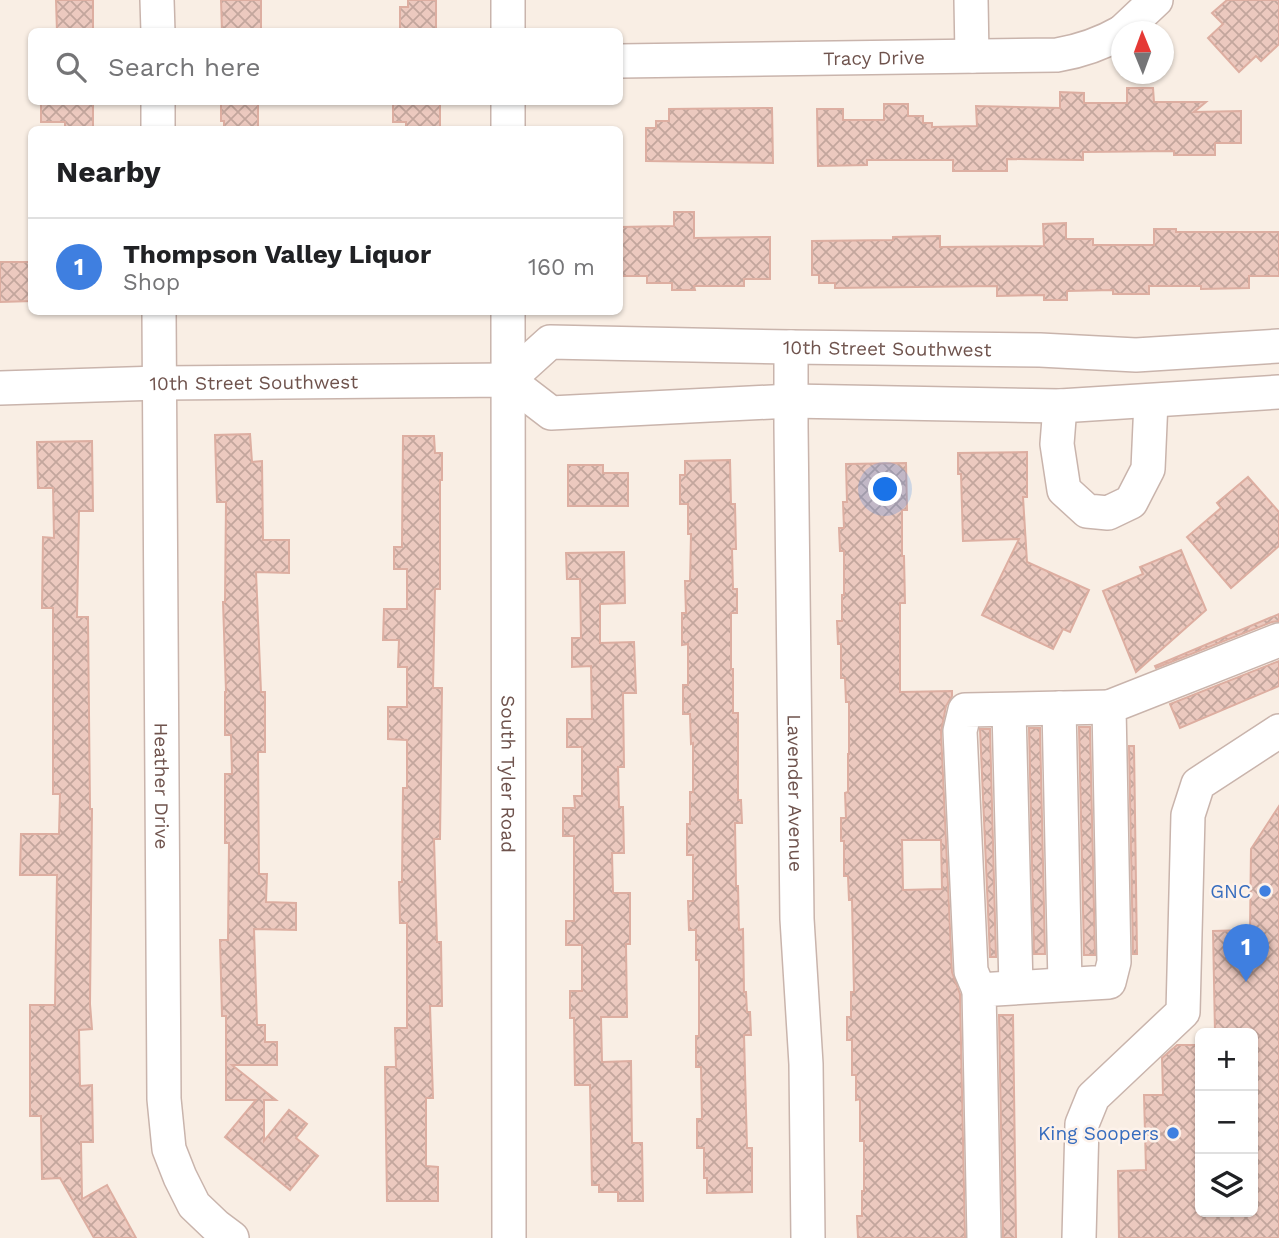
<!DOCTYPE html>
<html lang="en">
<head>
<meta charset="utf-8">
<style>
  body { margin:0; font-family:"Work Sans",sans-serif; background:#f6f6f6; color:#202124 }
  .controls { position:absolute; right:21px; bottom:21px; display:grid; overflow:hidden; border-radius:10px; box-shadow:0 2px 5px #0004 }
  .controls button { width:63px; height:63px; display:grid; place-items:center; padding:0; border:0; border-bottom:2px solid #e0e0e0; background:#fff; color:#202124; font:35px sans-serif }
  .compass { position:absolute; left:1111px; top:21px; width:63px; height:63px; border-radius:50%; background:#fff; box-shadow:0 2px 5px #0004; rotate:359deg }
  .you { position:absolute; left:886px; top:490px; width:24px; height:24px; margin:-18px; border:5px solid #fff; border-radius:50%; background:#1a73e8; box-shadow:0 0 0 10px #1a73e833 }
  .badge { display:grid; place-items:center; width:46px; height:46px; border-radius:50%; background:#b45309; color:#fff; font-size:23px; font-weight:700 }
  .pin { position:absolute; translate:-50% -58px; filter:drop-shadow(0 2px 4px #0008) }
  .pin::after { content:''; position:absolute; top:37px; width:24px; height:21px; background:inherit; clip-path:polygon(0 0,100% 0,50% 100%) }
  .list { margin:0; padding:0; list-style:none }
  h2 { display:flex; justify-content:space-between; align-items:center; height:91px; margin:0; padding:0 28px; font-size:30px }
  h2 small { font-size:23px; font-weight:400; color:#757577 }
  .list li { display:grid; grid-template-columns:46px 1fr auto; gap:21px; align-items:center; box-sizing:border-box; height:98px; padding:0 28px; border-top:2px solid #e0e0e0 }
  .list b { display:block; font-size:26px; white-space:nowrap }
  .list p { margin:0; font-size:23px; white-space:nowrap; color:#757577 }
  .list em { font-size:23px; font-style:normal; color:#757577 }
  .icon { flex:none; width:38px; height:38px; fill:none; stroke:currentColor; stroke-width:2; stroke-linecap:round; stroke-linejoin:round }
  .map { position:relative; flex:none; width:1279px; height:1238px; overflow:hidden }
  .search { position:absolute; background:#fff; box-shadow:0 2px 5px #0004; left:28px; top:28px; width:595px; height:77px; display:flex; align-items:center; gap:18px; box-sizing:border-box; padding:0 24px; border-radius:10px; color:#757577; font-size:26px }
  .panel { position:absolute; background:#fff; box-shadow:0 2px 5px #0004; left:28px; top:126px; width:595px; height:189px; border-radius:10px }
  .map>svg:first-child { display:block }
  .building { fill:url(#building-cross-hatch); stroke:#ddaea1; stroke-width:2; fill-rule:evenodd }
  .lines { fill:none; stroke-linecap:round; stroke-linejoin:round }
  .minor-casing { stroke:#c9b4ac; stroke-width:36 }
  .minor { stroke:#fff; stroke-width:33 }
  .shop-dot { fill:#3f7fe0; stroke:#fdf2ea; stroke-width:2.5 }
  .labels { text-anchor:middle; stroke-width:5; stroke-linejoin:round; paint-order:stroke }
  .street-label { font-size:19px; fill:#6f534d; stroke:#fdf2ea }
  .shop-label { font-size:19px; fill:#366cbe; stroke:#fdf2ea; text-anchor:end }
</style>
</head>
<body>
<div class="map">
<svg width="1279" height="1238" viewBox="0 0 1279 1238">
  <defs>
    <pattern id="building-cross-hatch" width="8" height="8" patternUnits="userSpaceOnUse" patternTransform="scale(1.75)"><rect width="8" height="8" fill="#ecc9bf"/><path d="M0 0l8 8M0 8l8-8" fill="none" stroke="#c3a69d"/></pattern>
  </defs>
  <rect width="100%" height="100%" fill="#f9eee4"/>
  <g class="building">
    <path d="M56 0H93V32H57Z"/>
    <path d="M221 0H261V32H222Z"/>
    <path d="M408 0H436V32H400V7H408Z"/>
    <path d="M1227 0H1279V44L1261 61 1256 56 1239 72 1208 38 1223 24 1212 13Z"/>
    <path d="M1127 88H1153L1154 102H1206L1194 112 1241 111V143H1215V155H1174V151L1083 152V160L1007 159V171H953V160H867V165L818 166 817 109H843V120H884V104H908V116H923V123H932V127L977 126 976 106 1060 108V92L1084 93V103H1127Z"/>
    <path d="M41 102H93V130H65V122H41Z"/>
    <path d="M221 102H258V130H224V121H221Z"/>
    <path d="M393 102H440V130H406V122H393Z"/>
    <path d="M772 108 773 163 646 161V128H656V121H669V109Z"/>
    <path d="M674 212H694V238L770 237V279H744V286H694L695 290H672V283H647V276H620V227L674 226Z"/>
    <path d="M1066 223V239H1093V245H1154V229H1176V232H1279V276H1249V288L1201 289V286H1149V294H1113V290L1067 291V300H1044V295L997 296V286L835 288V283H819V275H812V241L893 240V237L940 236V247L1044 246 1043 224Z"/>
    <path d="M0 262H32V301L0 302Z"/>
    <path d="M250 434 252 462 262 461 263 540H289V573L256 572 261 692H265V752H258L259 874H267L266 902 296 903V930L254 929 257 1025H265V1042H277V1065H232L276 1100H264V1141L289 1110 307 1124 296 1138 318 1156 290 1190 225 1137 256 1100H226V1016H222L220 940H228L229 843H225V774H232L231 735H225V692H226L223 602H225L226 502H217L215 435Z"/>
    <path d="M403 436H434L435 453H442V480H440V589H435L433 688H442L440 839H434L437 942H441L442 1006H430L433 1098H426V1166L438 1167V1201H387L385 1067H396L395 1028H407V923H400L399 882H402L403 788H407V740L388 739V707H407V667H398L399 640H383L384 609H407V569H394V547H402Z"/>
    <path d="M92 441 93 511H79L77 617H88L90 809H92L90 1004 92 1029 79 1030 80 1086 92 1085 93 1142H81L82 1199 107 1185 136 1238H94L60 1178 42 1179 41 1116H30V1005H55L57 875H20L21 834H59L60 794H53V608H42L43 537 54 538 53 488H38L37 442Z"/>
    <path d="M1027 452V497H1023L1027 562 1089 590 1070 632 1063 629 1053 649 982 615 1019 539 963 541 961 474H958V453Z"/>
    <path d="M730 460 731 504H735L736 549H732L733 589H737V613H731V669H733V713H738V800H741L742 823H735L736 886H738L739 930 743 929 744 992H746L747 1012H750L751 1035H744L747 1148H752V1192L707 1193V1178H704V1148H697V1119H702L701 1067H696V1036H699V960H696V930H689L688 901H693V855H687V824H690V792H693V743L691 744 690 714H683V685H688V644L682 645V613H686L685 581H690L691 534H688V504H680V475H685V461Z"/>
    <path d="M906 463 907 510H902V556H904L905 603H900V692L952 691V696L946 706 941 732 952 972 960 994 965 1238H858L857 1216H862V1191H864V1141H860V1099L856 1100V1075H852V1040H847V1017H851V992H854L852 900H849L848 876H844V841H841V818H846L845 793 848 792V754H849V702H846L845 678H841V644H838L837 621H842V595H844V551H840L839 528H844L843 502H847L846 464ZM902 840H941L942 889 903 890Z"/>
    <path d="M568 465H603V473H628V506H568Z"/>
    <path d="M1248 477 1279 512V546L1231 588 1187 537 1221 508 1217 503Z"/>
    <path d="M1181 550 1206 610 1136 672 1103 591 1143 574 1140 567Z"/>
    <path d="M624 552 625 603 600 604V643L634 642 636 693H623L624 767H618L619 807H623L624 853H612L613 893H630V944H626L627 1017H601L602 1062 631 1061 632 1143H642L643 1201H618V1192H599V1185H592L590 1085H575L574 1018H570V991H582V945H566V921H574V836H563V808H575L574 796H582V747H567V719H592L591 666 572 667V638H581L580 579H567L566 553Z"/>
    <path d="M1279 614V621L1272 622 1156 668 1155 666Z"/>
    <path d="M1279 661V686L1180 728 1170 704Z"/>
    <path d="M1079 727H1090L1095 955H1084Z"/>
    <path d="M1029 728H1040L1045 954H1034Z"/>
    <path d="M980 729H990L996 957H990Z"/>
    <path d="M1129 746H1134L1137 954H1133Z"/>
    <path d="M1279 806V1238H1119L1118 1171 1146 1170 1144 1095H1163L1162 1058 1177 1045H1200V1212H1253V1033H1215L1213 931 1250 930 1251 849Z"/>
    <path d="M999 1015H1013L1016 1238H1003Z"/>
  </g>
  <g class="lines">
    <g class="minor-casing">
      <g id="minor">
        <path d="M157 0 158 32"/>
        <path d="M508 0V32"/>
        <path d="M971 0 972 56"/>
        <path d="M1122 32 1156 0"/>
        <path id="s1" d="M620 61 1057 55C1081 51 1101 44 1122 32"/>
        <path d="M158 102V130"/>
        <path d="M508 102V130"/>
        <path id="s2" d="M159 312 164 1099 169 1149 180 1177 194 1205 216 1226 232 1238"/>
        <path id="s3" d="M508 312 509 1238"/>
        <path id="s4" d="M791 347V427L797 919 806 1064 808 1238"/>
        <path id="s5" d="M508 380 550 342 791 347 1040 350 1136 355 1279 346"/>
        <path id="s6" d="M0 388 159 383 508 380 551 413 791 401 1060 406 1279 392"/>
        <path d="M1060 406 1057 444 1064 490 1087 511 1108 513 1131 502 1148 469 1151 401"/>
        <path d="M1059 708 1065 984"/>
        <path d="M1009 710 1016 987"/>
        <path d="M979 990 971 971 960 731 965 710 1109 707"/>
        <path d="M984 1238 979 990 1109 982 1114 962 1109 707 1279 640"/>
        <path d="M1079 1238 1082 1124 1093 1097 1183 1012 1188 815 1198 784 1279 731"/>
      </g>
    </g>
    <use href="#minor" class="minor"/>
  </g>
  <g class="shop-dot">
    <circle cx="1265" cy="891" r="7"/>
    <circle cx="1173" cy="1133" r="7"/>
  </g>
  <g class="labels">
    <g class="street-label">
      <text dy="7" stroke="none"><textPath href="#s1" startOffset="254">Tracy Drive</textPath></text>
      <text dy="7" stroke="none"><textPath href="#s5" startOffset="394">10th Street Southwest</textPath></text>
      <text dy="7" stroke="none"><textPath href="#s6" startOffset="254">10th Street Southwest</textPath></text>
      <text dy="7" stroke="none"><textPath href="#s3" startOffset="462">South Tyler Road</textPath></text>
      <text dy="7" stroke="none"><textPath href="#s2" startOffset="474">Heather Drive</textPath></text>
      <text dy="7" stroke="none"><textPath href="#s4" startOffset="446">Lavender Avenue</textPath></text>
    </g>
    <g class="shop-label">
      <text x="1251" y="898">GNC</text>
      <text x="1159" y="1140">King Soopers</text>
    </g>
  </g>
</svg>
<div class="controls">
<button>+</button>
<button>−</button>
<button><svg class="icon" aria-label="layers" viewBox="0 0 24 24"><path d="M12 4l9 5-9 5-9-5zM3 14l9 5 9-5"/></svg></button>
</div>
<svg class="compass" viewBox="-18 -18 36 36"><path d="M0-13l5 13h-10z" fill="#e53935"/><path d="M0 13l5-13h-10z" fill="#757577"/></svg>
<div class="you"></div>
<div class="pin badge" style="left:1246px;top:982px;background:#3f7fe0">1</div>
<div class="search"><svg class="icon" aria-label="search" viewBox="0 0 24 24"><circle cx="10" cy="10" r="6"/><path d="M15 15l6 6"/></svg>Search here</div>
<section class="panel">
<h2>Nearby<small></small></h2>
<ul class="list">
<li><span class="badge" style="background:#3f7fe0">1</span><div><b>Thompson Valley Liquor</b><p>Shop</p></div><em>160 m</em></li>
</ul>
</section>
</div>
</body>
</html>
